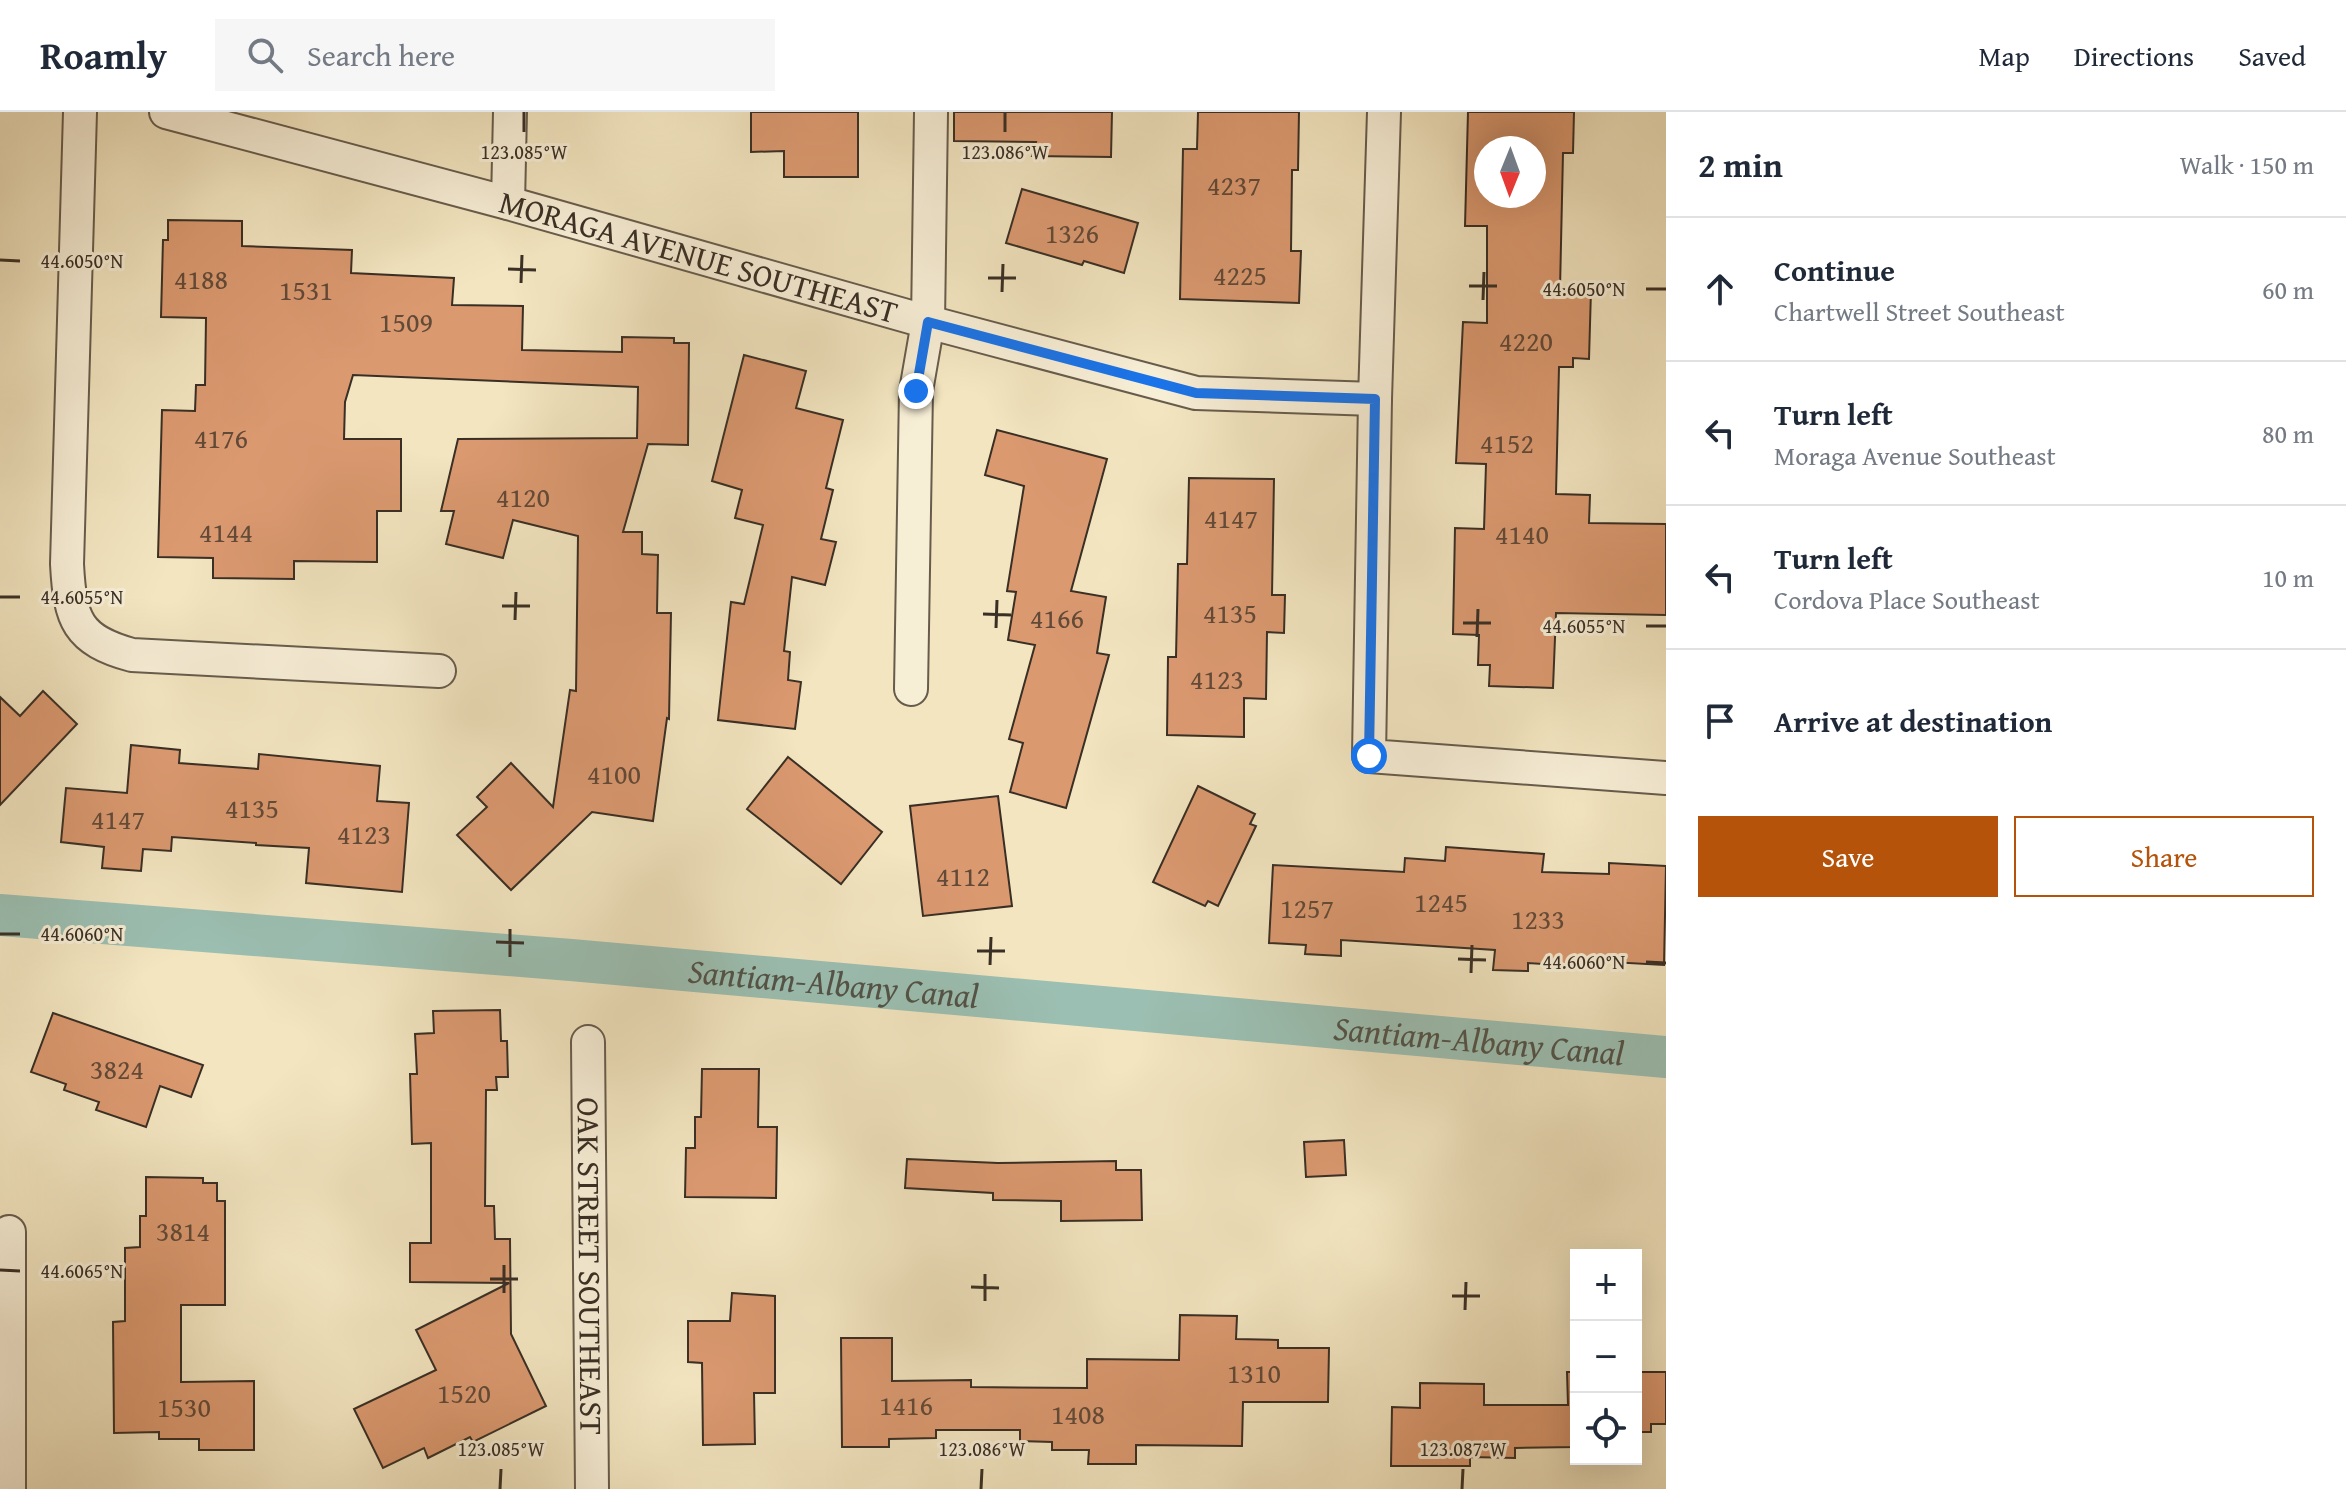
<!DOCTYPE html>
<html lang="en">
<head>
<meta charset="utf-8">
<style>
  body { margin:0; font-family:"Gentium Book Plus",serif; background:#f6f6f7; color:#1f2937 }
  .controls { position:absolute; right:24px; bottom:24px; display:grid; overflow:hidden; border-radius:0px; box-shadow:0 8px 32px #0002 }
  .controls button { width:72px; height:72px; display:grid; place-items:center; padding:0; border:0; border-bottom:2px solid #e0e1e3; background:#fff; color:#1f2937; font:40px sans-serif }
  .compass { position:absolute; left:1474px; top:24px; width:72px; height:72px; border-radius:50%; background:#fff; box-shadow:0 8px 32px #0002; rotate:181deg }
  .stop { position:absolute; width:24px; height:24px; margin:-18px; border:6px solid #1a73e8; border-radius:50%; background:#fff }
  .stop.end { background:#1a73e8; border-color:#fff; box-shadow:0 2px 8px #0008 }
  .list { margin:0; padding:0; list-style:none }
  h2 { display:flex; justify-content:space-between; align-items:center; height:104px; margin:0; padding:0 32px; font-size:34px }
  h2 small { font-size:26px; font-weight:400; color:#747a83 }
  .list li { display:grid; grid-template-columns:52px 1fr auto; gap:24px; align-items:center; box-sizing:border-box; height:144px; padding:0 32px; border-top:2px solid #e0e1e3 }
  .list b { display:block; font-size:30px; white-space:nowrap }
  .list p { margin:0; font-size:26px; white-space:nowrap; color:#747a83 }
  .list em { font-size:26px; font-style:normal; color:#747a83 }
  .actions { display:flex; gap:16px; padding:24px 32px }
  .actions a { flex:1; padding:18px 0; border:2px solid #b45309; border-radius:0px; text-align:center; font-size:28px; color:#b45309 }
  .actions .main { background:#b45309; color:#fff }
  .icon { flex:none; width:44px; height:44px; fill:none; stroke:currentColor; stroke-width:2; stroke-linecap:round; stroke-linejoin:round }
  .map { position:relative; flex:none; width:1666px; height:1377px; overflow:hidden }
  header { display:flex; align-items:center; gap:48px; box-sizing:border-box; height:112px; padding:0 40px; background:#fff; border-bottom:2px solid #e0e1e3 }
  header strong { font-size:38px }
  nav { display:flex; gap:44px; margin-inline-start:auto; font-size:28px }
  .search { width:560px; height:72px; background:#f6f6f7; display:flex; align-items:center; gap:20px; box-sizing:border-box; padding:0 28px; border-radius:0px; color:#747a83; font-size:30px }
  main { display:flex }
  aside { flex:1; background:#fff }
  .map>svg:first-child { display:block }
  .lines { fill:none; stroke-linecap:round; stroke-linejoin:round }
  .canal { stroke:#9bbfb2; stroke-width:42 }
  .building { fill:#db9970; stroke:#392f25; stroke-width:2; fill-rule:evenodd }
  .street-casing { stroke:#675c4c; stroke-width:36 }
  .street { stroke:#f7eed6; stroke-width:32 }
  .route { stroke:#1a73e8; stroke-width:10 }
  .ticks { fill:none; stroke:#392f25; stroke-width:3 }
  .labels { text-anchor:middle; stroke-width:6; stroke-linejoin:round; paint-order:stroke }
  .number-label { font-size:28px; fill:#624a38 }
  .street-label { font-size:32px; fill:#392f25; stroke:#f7eed6 }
  .water-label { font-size:34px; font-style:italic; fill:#525348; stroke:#f7eed6 }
  .ticks-label { font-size:20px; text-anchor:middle; fill:#392f25; stroke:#f7eed6; stroke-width:6; stroke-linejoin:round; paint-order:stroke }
</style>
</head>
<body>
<header>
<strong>Roamly</strong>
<div class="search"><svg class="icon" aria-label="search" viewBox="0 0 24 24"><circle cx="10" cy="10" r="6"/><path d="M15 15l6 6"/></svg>Search here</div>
<nav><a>Map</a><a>Directions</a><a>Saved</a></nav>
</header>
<main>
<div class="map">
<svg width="1666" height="1377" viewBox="0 0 1666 1377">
  <rect width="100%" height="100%" fill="#f2e5c0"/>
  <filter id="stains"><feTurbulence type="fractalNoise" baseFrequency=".0025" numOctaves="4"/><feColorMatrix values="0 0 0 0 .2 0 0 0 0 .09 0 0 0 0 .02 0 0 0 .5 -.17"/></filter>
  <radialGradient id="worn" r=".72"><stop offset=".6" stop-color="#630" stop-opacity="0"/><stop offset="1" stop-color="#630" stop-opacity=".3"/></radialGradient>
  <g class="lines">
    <path class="canal" id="s1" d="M0 803 571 848 1666 945"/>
  </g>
  <g class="building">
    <path d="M751 0H858V65H784V39L751 40Z"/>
    <path d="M954 0H1112L1111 45 1032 44 1036 30 954 29Z"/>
    <path d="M1198 0H1299L1298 58H1292L1291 139H1301L1299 191 1180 187 1183 37H1197Z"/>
    <path d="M1468 0H1574L1573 41H1563L1560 177 1591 178 1589 247 1573 246V255H1559L1556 382 1590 383 1589 411 1666 412V503L1556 501 1553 576 1489 574 1490 553H1478L1479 523 1453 522 1455 416 1484 417 1486 352 1456 351 1463 210 1487 211V114H1465ZM1486 36H1534V84H1486Z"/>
    <path d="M1022 77 1138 111 1124 161 1084 149 1082 153 1006 131Z"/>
    <path d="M168 108 242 109V134L352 138 351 161 454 166 452 193 523 194 522 238 622 240V225L674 226V231H689L688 333 648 332 623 420H642V442L658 443 657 501H671L669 607 667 606 653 709 592 700 511 778 457 723 487 695 477 685 511 651 553 695 570 578 576 579 578 424 513 408 503 446 446 432 454 399H441L458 327 637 326 638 275 353 263 345 290 344 327H401V399H377V450L294 449V467L213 466V446L158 445 162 298 195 299 196 273H205L206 206 161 205 163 128H168Z"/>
    <path d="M744 243 806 259 796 296 843 308 826 376 833 378 821 427 836 430 825 473 792 465 784 539 790 540 788 568 801 570 795 617 718 608 731 490 744 492 763 413 735 406 742 378 712 369Z"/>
    <path d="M997 318 1107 347 1071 479 1106 485 1097 541 1109 543 1066 696 1010 680 1023 631 1009 627 1035 533 1008 528 1016 480 1007 479 1024 374 985 363Z"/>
    <path d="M1189 366 1274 367 1272 483H1285L1284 521 1267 520 1266 587 1244 586V625L1167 623 1168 545H1176L1178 452H1187Z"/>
    <path d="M43 579 77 612 0 693V585L20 604Z"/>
    <path d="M131 633 180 638 179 651 258 657 259 642 380 654 377 689 409 691 402 780 306 771 309 736 256 733V731L172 725 171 739 143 737 141 759 102 756 104 735 61 730 66 676 127 681Z"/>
    <path d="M788 645 882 720 841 772 747 697Z"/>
    <path d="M1198 674 1255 702 1250 712 1256 714 1218 794 1208 789 1205 794 1153 770Z"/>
    <path d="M998 684 1012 794 923 804 910 694Z"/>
    <path d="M1446 735 1544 742 1542 760 1609 762V751L1666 754 1664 853 1575 848 1574 854 1528 851V859L1493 858 1495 838 1341 828V844L1305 842 1306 833 1269 831 1273 753 1404 760 1405 746 1445 749Z"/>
    <path d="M500 898 501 929H507L508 965H496L497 978H486L485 1094H494L495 1127H510L511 1222 546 1294 473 1330 470 1325 428 1346 424 1336 383 1356 354 1297 436 1258 416 1218 509 1171 410 1170V1131H431V1031L412 1032 410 962H417L415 922 434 921 433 899Z"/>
    <path d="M53 901 203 953 191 985 160 974 146 1015 96 998 99 990 64 978 66 972 31 960Z"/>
    <path d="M702 957H759L758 1015H777L776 1086 685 1085 686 1036H695V1005H701Z"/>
    <path d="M1344 1028 1346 1063 1306 1065 1304 1030Z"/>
    <path d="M907 1047 998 1051 1116 1049V1058H1141L1142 1108 1061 1109V1089L993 1088V1081L905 1076Z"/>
    <path d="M146 1065 203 1066V1071H217V1089H225V1193H181V1270L254 1269V1338H199V1327H159V1320L114 1321 113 1210 125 1209V1136L140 1135V1104H146Z"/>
    <path d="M732 1181 775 1184V1281H754L755 1332 703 1333 702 1251 688 1250V1209H730Z"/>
    <path d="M1180 1203 1237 1204 1236 1227 1278 1228V1236H1329L1328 1290H1243L1242 1334 1136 1333V1352H1088L1089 1338H1052V1330L1020 1329V1318H936V1326L889 1327V1335H842L841 1226H892V1269L971 1268V1275L1087 1276V1247L1179 1248Z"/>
    <path d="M1567 1260H1576V1335L1515 1336V1346L1470 1345V1354H1391L1392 1295 1420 1296V1271L1484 1272V1293H1568Z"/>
    <path d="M1636 1260H1666V1312H1651V1320H1636Z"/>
  </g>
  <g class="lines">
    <g class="street-casing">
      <g id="street">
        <path d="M80 0 67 452C70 508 77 528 132 543L439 559"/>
        <path id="s2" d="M166 0 508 91 928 210 1196 281 1375 287"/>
        <path d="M1384 0 1375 287 1369 644 1666 666"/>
        <path d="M508 91 510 0"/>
        <path d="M911 577 916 279 928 210 931 0"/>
        <path id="s3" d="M588 930 592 1377"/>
        <path d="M9 1377V1120"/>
      </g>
    </g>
    <use href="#street" class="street"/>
  </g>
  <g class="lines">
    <path class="route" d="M916 279 928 210 1196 281 1375 287 1369 644"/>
  </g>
  <path class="ticks" d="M524 20V0M1005 20V0M0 148 20 149M508 157 536 158M988 166H1016M521 171 522 143M1469 174H1497M1646 177H1666M1002 180 1003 152M1483 188 1484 160M0 485H20M502 494H530M983 502 1011 503M515 508 516 480M1463 511H1491M1646 514H1666M996 516 997 488M1477 525 1478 497M0 822H20M496 830 524 831M977 839H1005M510 845V817M1458 847 1486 848M1646 850 1666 851M990 853 991 825M1471 861 1472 833M0 1158 20 1159M490 1167H518M971 1175 999 1176M504 1181V1153M1452 1184H1480M985 1189V1162M1465 1198 1466 1170M500 1377 501 1357M981 1377 982 1357M1462 1377 1463 1357"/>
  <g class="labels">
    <g class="number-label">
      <text x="1234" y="83">4237</text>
      <text x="1072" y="131">1326</text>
      <text x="1240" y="173">4225</text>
      <text x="201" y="177">4188</text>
      <text x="306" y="188">1531</text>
      <text x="406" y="220">1509</text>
      <text x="1526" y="239">4220</text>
      <text x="221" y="336">4176</text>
      <text x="1507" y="341">4152</text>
      <text x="523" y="395">4120</text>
      <text x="1231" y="416">4147</text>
      <text x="226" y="430">4144</text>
      <text x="1522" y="432">4140</text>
      <text x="1230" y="511">4135</text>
      <text x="1057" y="516">4166</text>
      <text x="1217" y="577">4123</text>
      <text x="614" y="672">4100</text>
      <text x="252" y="706">4135</text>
      <text x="118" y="717">4147</text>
      <text x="364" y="732">4123</text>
      <text x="963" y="774">4112</text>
      <text x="1441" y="800">1245</text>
      <text x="1307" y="806">1257</text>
      <text x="1538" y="817">1233</text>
      <text x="117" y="967">3824</text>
      <text x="183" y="1129">3814</text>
      <text x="1254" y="1271">1310</text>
      <text x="464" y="1291">1520</text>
      <text x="906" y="1303">1416</text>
      <text x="184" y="1305">1530</text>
      <text x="1078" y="1312">1408</text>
    </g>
    <g class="street-label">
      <text dy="11" stroke="none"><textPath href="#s2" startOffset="552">MORAGA AVENUE SOUTHEAST</textPath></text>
      <text dy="11" stroke="none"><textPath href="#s3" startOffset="224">OAK STREET SOUTHEAST</textPath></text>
    </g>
    <g class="water-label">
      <text dy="12" stroke="none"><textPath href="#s1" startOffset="836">Santiam-Albany Canal</textPath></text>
      <text dy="12" stroke="none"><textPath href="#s1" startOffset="1484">Santiam-Albany Canal</textPath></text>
    </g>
  </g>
  <g class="ticks-label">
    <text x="524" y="47">123.085°W</text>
    <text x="1005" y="47">123.086°W</text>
    <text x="82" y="156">44.6050°N</text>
    <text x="1584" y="184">44.6050°N</text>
    <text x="82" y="492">44.6055°N</text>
    <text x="1584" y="521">44.6055°N</text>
    <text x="82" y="829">44.6060°N</text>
    <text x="1584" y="857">44.6060°N</text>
    <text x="82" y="1166">44.6065°N</text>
    <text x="501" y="1344">123.085°W</text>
    <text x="982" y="1344">123.086°W</text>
    <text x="1463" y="1344">123.087°W</text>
  </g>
  <rect width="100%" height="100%" filter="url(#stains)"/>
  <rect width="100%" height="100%" fill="url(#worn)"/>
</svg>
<div class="controls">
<button>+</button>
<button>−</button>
<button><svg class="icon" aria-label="locate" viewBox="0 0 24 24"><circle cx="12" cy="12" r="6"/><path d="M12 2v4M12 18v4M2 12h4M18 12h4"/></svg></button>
</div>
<svg class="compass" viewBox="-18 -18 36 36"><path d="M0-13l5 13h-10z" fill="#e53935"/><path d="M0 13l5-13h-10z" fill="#747a83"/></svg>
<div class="stop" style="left:1369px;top:644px"></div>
<div class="stop end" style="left:916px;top:279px"></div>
</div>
<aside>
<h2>2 min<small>Walk · 150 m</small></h2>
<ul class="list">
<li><svg class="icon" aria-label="ahead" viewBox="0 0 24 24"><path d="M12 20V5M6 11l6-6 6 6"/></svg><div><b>Continue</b><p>Chartwell Street Southeast</p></div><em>60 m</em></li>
<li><svg class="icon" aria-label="left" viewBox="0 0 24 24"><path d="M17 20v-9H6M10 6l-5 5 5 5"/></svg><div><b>Turn left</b><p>Moraga Avenue Southeast</p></div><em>80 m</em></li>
<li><svg class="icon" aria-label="left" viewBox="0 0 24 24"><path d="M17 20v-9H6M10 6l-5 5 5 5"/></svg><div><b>Turn left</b><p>Cordova Place Southeast</p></div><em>10 m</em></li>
<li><svg class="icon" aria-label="arrive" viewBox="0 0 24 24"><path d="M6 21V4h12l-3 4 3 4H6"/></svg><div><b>Arrive at destination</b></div></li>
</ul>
<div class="actions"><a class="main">Save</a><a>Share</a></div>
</aside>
</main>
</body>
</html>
